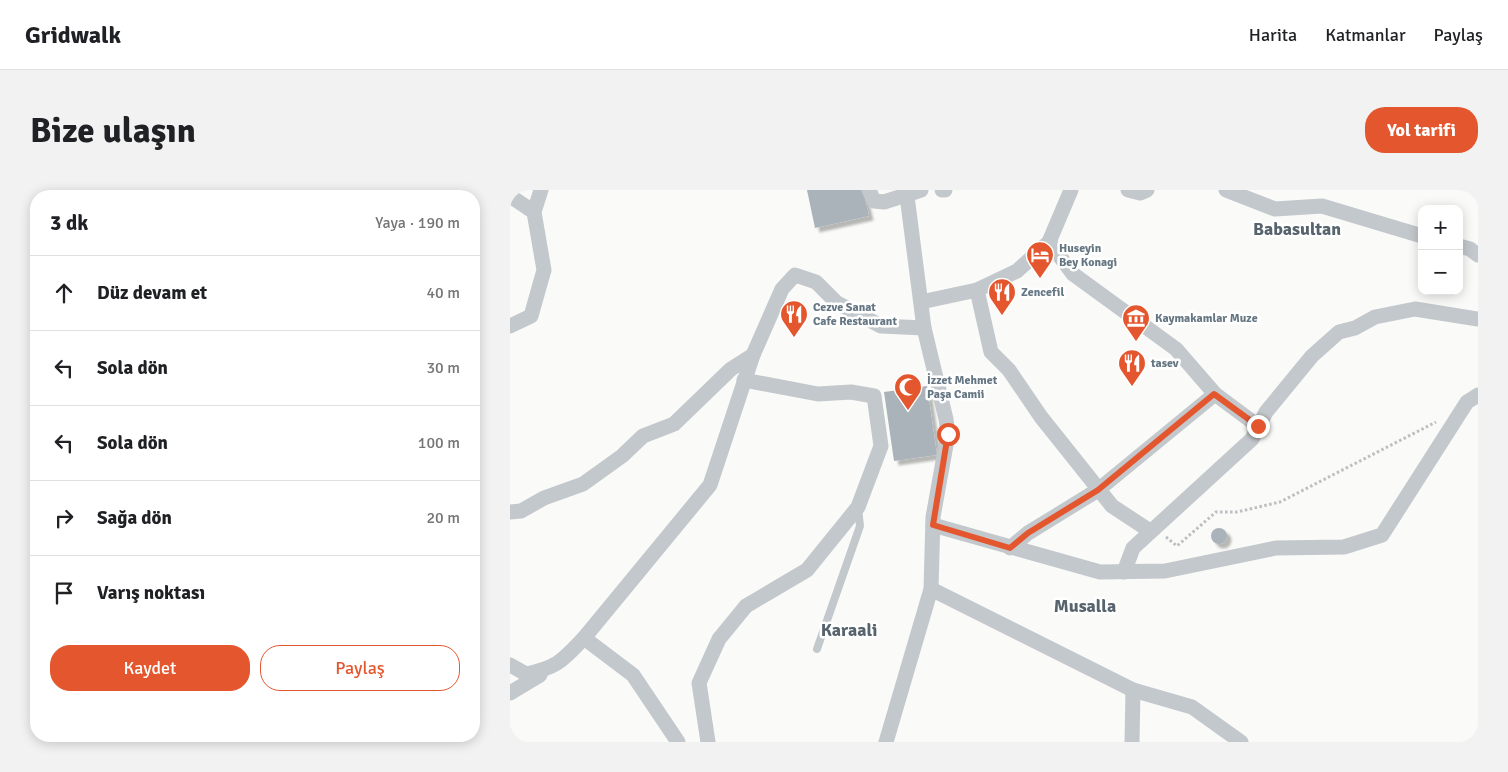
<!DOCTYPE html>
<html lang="tr">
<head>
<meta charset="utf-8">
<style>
  body { margin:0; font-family:Signika,sans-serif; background:#f2f2f2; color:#202124 }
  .controls { position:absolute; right:15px; top:15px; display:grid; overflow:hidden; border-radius:10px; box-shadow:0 2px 12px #0003 }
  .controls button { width:45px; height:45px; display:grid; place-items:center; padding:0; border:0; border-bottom:1px solid #e0e0e0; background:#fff; color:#202124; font:25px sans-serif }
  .stop { position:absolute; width:15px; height:15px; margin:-11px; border:4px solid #e4572e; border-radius:50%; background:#fff }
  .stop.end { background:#e4572e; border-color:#fff; box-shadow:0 1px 5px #0008 }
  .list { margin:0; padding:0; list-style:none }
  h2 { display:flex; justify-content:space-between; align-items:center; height:65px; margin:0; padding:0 20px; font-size:21px }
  h2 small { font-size:16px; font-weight:400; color:#757577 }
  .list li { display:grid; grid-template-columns:32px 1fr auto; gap:15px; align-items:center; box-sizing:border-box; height:75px; padding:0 20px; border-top:1px solid #e0e0e0 }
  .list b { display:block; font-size:19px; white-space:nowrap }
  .list em { font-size:16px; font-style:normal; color:#757577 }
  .actions { display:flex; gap:10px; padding:15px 20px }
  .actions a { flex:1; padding:11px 0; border:1px solid #e4572e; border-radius:20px; text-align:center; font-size:18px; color:#e4572e }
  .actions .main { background:#e4572e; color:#fff }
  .icon { flex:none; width:28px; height:28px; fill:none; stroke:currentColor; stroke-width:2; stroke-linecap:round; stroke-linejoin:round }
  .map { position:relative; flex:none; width:968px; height:552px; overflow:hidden; border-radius:20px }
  header { display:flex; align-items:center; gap:30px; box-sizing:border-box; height:70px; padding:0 25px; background:#fff; border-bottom:1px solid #e0e0e0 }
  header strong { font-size:24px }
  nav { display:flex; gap:28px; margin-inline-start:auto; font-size:18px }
  .intro { display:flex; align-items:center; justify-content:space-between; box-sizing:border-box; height:120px; padding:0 30px }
  h1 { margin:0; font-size:35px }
  .button { padding:12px 22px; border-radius:20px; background:#e4572e; color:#fff; font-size:18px; font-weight:700 }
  main { display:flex; gap:30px; padding:0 30px }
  aside { flex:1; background:#fff; border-radius:20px; box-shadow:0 2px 12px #0003 }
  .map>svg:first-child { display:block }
  .building { fill:#aab3b9; filter:url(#shadow) }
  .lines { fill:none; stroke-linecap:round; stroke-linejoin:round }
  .path { stroke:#bbbfc2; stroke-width:3; stroke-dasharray:2.5 2.5; stroke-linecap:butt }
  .lane { stroke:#c3c8cc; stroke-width:8 }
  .street { stroke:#c3c8cc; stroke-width:15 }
  .route { stroke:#e4572e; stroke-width:6 }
  .labels { text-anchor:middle; stroke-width:5; stroke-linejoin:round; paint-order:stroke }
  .poi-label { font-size:12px; font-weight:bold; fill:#657683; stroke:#fff; text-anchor:start }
  .district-label { font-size:18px; font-weight:bold; fill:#57646e; stroke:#fff }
</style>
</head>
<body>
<header>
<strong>Gridwalk</strong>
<nav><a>Harita</a><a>Katmanlar</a><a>Paylaş</a></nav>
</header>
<div class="intro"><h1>Bize ulaşın</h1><a class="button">Yol tarifi</a></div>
<main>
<aside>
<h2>3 dk<small>Yaya · 190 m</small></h2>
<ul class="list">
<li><svg class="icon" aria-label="ahead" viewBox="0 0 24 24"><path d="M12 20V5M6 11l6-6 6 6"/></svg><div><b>Düz devam et</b></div><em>40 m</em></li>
<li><svg class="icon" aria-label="left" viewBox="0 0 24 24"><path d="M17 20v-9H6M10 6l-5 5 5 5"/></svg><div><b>Sola dön</b></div><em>30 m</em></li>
<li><svg class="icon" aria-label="left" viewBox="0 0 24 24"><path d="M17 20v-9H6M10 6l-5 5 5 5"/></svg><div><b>Sola dön</b></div><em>100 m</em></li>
<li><svg class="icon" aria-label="right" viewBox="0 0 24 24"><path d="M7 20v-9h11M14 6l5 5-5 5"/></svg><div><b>Sağa dön</b></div><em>20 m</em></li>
<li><svg class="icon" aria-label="arrive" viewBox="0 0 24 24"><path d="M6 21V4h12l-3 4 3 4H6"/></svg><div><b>Varış noktası</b></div></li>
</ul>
<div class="actions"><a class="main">Kaydet</a><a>Paylaş</a></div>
</aside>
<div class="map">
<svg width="968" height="552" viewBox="0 0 968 552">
  <defs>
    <filter id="shadow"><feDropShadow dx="4.5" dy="4.5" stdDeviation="1" flood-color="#0004"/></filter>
  </defs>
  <rect width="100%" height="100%" fill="#fafaf8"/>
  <g class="building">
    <path d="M297 0H353L359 26 305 38Z"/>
    <path d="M417 196 427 265 384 271 374 202Z"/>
    <circle cx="709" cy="346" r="8"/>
  </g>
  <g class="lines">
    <path class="path" d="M656 347 667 356 706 322H727L770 312 926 232"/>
    <path class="lane" d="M307 459 350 336 348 318"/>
    <g class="street">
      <path d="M359 0 364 11 374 12 411 0"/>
      <path d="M432 0H435"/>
      <path d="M561 0 539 52 507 81 467 100 481 162 499 180 531 227 602 316 640 341"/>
      <path d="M618 0 630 3 637 0"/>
      <path d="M716 0 765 19 812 16 912 46"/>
      <path d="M0 6 24 22"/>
      <path d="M949 56 960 59 968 65"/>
      <path d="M411 112 467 100"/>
      <path d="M0 136 21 126 34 80 24 22 31 0"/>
      <path d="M705 204 748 236"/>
      <path d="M0 322 11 321 34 308 73 294 112 266 133 246 164 234 221 179 243 165"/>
      <path d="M423 335 590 382 655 381 766 358 834 357 872 345 957 212 968 205"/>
      <path d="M500 358 518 343 588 300 705 204 666 159 563 84 539 52"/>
      <path d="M614 382 623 358 742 249 756 222 802 166 829 142 845 138 865 127 905 119 968 129"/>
      <path d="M421 399 623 500 682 517 731 552"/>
      <path d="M74 448 123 485 168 552"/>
      <path d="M0 475 16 484C48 477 52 471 74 448L200 295 243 165 272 99 285 85 306 92 327 113 371 136 414 138"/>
      <path d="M0 503 30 485"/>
      <path d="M198 552 189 493 209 449 236 416 297 380 348 317 371 256 364 206 341 202 308 204 234 190"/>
      <path d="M376 552 421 399 423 327 438 244 436 229 414 138 397 6"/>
      <path d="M622 552 623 500"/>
    </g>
  </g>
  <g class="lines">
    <path class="route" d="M438 244 423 335 500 358 518 343 588 300 704 204 748 236"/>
  </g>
  <defs>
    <g id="hotel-pin" transform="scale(1.4375)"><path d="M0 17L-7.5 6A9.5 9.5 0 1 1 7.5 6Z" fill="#e4572e" stroke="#fff"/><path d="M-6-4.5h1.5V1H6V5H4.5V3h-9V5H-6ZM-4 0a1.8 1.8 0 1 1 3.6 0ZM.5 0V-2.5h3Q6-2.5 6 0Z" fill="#fff"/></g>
    <g id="restaurant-pin" transform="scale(1.4375)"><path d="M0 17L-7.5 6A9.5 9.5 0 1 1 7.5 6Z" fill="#e4572e" stroke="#fff"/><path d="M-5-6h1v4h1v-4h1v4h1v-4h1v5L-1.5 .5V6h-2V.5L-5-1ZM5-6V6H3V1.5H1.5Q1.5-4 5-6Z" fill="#fff"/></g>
    <g id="museum-pin" transform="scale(1.4375)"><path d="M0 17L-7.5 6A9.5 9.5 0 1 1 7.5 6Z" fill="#e4572e" stroke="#fff"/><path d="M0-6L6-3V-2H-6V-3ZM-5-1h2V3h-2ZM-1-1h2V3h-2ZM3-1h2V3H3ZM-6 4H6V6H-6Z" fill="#fff"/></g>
    <g id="mosque-pin" transform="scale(1.4375)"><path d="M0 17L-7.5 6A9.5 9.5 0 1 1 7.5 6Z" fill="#e4572e" stroke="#fff"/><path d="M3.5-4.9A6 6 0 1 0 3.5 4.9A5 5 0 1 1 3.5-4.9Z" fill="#fff"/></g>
  </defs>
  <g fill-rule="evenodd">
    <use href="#hotel-pin" x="530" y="65"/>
    <use href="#restaurant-pin" x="492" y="102"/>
    <use href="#restaurant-pin" x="284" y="124"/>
    <use href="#museum-pin" x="626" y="128"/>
    <use href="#restaurant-pin" x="622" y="173"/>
    <use href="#mosque-pin" x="398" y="197"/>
  </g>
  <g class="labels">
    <g class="poi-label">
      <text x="549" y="62">Huseyin<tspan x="549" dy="14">Bey Konagi</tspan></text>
      <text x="511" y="106">Zencefil</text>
      <text x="303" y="121">Cezve Sanat<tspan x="303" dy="14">Cafe Restaurant</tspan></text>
      <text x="645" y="132">Kaymakamlar Muze</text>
      <text x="641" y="177">tasev</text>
      <text x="417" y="194">İzzet Mehmet<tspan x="417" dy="14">Paşa Camii</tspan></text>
    </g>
    <g class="district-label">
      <text x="787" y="45">Babasultan</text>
      <text x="575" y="422">Musalla</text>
      <text x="339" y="446">Karaali</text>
    </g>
  </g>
</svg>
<div class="controls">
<button>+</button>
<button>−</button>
</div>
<div class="stop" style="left:438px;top:244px"></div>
<div class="stop end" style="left:748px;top:236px"></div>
</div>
</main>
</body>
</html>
